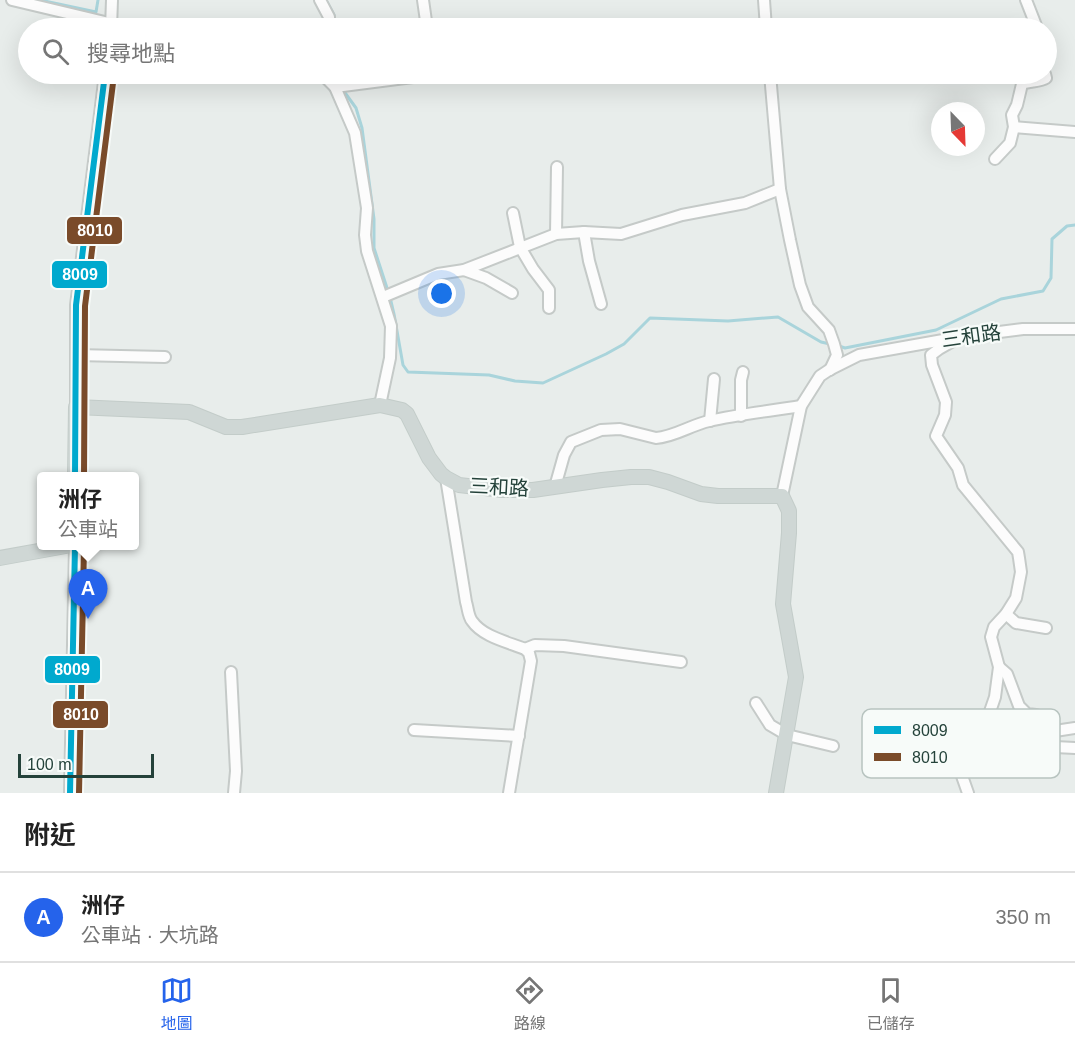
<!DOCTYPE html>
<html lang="zh-TW">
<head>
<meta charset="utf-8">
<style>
  body { margin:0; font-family:Arial,"Noto Sans TC",sans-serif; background:#f6f6f6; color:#222 }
  .compass { position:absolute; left:931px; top:102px; width:54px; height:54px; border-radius:50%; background:#fff; box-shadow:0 6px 24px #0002; rotate:157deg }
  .scale { position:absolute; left:18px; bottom:15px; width:136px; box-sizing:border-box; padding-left:6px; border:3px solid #24423a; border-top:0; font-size:16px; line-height:21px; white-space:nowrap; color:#24423a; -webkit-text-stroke:4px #f7fbf9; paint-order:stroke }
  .you { position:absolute; left:442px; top:294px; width:21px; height:21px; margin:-15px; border:4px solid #fff; border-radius:50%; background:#1a73e8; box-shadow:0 0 0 9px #1a73e833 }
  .badge { display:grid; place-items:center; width:39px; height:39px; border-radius:50%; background:#2563eb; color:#fff; font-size:20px; font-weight:700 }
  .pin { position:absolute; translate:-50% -50px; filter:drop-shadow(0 2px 3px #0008) }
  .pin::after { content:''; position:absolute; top:32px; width:21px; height:18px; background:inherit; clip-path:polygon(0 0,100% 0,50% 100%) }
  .popup { position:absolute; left:37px; top:472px; width:102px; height:78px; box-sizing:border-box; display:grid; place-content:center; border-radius:6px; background:#fff; filter:drop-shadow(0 2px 4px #0005); font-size:20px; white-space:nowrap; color:#767676 }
  .popup b { font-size:22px; color:#222 }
  .popup::after { content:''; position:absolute; left:50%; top:100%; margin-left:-12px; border:12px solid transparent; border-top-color:#fff }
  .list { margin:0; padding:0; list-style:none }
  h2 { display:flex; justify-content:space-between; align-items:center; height:78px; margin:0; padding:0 24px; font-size:26px }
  h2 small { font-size:20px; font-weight:400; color:#767676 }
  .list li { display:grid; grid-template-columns:39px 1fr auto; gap:18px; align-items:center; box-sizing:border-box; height:90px; padding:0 24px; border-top:2px solid #e0e0e0 }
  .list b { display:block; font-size:22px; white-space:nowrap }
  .list p { margin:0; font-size:20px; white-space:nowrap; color:#767676 }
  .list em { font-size:20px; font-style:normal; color:#767676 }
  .icon { flex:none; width:33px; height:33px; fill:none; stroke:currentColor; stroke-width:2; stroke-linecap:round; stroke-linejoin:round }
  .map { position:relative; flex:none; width:1075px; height:793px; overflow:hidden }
  .search { position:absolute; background:#fff; box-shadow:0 6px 24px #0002; left:18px; right:18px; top:18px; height:66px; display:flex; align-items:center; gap:15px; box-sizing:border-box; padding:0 21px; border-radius:33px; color:#767676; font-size:22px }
  .sheet { height:168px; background:#fff }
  nav { display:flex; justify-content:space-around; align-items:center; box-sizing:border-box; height:84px; border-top:2px solid #e0e0e0; background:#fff; font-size:16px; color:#767676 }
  nav a { display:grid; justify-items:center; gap:3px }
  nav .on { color:#2563eb }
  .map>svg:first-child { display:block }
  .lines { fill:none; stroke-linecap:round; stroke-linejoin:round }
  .stream { stroke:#a9d4db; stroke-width:3 }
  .minor-casing { stroke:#c5cac8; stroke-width:14 }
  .major-casing { stroke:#c3ccc9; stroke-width:16 }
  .minor { stroke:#fcfcfc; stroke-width:10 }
  .major { stroke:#cfd7d5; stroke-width:14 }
  .bus-1-casing { stroke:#f7fbf9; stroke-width:10 }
  .bus-2-casing { stroke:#f7fbf9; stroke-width:10 }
  .bus-1 { stroke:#00a9ce; stroke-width:6 }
  .bus-2 { stroke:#7a4b2a; stroke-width:6 }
  .labels { text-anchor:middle; stroke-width:4.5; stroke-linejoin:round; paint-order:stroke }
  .street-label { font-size:20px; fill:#24423a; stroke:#f7fbf9 }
  .key { fill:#f7fbf9; stroke:#b8c4c0; stroke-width:1.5 }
  .key-label { font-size:16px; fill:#24423a }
  .line-badge { stroke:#f7fbf9; stroke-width:2 }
  .badge-label { font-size:16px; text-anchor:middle; font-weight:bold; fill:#fff }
</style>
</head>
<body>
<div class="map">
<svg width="1075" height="793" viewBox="0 0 1075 793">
  <rect width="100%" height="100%" fill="#e8edeb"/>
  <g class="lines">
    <g class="stream">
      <path d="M40 0 96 12 98 0"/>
      <path d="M326 0 334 15V18"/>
      <path d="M337 74 340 84"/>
      <path d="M343 90 356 108 362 128 374 219V248L388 291"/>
      <path d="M390 297 394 314 403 365 408 372 489 375 515 381 543 383 606 354 624 344 650 318 728 321 778 317 821 342 830 344"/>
      <path d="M839 346 845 348 936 330 1001 299 1043 291 1051 278 1052 239 1067 226 1075 225"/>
    </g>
    <g class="minor-casing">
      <g id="minor">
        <path d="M12 0 130 28"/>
        <path d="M320 0 329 17V28"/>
        <path d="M423 0 427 28"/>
        <path d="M764 0 766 28"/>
        <path d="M1026 0 1037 28"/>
        <path d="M111 28 112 0"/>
        <path d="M322 74 335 87 355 133 367 208 365 235 367 251 391 326 390 358 380 405"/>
        <path d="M770 74 780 189 790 240 800 285 808 307 829 330 834 344 837 355 830 370"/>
        <path d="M335 87 413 77 421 74"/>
        <path d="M1014 127 1075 132"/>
        <path d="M995 159 1010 143 1014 127 1012 115 1017 105 1022 84C1030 81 1040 82 1046 78L1045 74"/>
        <path d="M513 213 520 247 533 269 549 290V308"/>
        <path d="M584 232 589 261 601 304"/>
        <path d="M556 234 557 167"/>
        <path d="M464 270 486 278 512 293"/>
        <path d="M383 297 438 274 464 270 556 234 584 232 621 234 682 215 745 203 780 189"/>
        <path d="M960 337 939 349 931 355 932 365 946 402 945 415 936 436 958 468 963 485 1018 552 1019 558 1021 572 1016 598 1006 614 994 627 991 637 999 667 995 697 985 726"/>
        <path d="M76 355 165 357"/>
        <path d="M76 407V305L105 74"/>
        <path d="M741 416V380L743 372"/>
        <path d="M710 421 714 379"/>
        <path d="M446 478 466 602C468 608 468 616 472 621 483 637 508 642 525 649L529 653 531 661 509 793"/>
        <path d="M555 487 564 455 571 442 601 430 620 429 656 438C674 437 691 425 709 421 739 414 771 411 801 406"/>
        <path d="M782 496 801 406 820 376 829 370 859 355 960 337 1023 329H1075"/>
        <path d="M1006 614 1016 623 1046 628"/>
        <path d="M525 649 535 645 564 646 681 662"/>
        <path d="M999 667 1007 674 1019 706 1027 714 1036 715"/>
        <path d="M231 672 236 771 234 793"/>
        <path d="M756 703 770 725 787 735 833 746"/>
        <path d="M414 730 519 736"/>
        <path d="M1046 755 1055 747 1075 748"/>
        <path d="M70 793 75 546"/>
        <path d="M968 793 956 759 958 747 970 734 985 726H1015L1055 731 1075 728"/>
      </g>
    </g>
    <g class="major-casing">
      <g id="major">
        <path d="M75 476 76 407 189 412 226 427H242L380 405 402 410 407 414 429 458 441 474 446 478 459 485 502 490H533L602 480 631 477H649L668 482 701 494 718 496H782L789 511V533L783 604 796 677 776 793"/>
        <path d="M0 558 66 546"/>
      </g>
    </g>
    <use href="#minor" class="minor"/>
    <use href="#major" class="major"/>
    <g class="bus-1-casing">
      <g id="bus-1">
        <path d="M75 476 76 305 105 74"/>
        <path d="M70 793 75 546"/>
      </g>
    </g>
    <g class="bus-2-casing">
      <g id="bus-2">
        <path d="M84 476 85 306 114 75"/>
        <path d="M79 793 84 546"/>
      </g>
    </g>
    <use href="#bus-1" class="bus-1"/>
    <use href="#bus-2" class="bus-2"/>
  </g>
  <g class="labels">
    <g class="street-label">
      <text transform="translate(971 336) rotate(-8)" y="7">三和路</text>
      <text transform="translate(499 487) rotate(3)" y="7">三和路</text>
    </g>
  </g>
  <rect x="862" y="709" width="198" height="69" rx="9" class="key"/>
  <rect x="874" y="726" width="27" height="8" fill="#00a9ce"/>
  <rect x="874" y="753" width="27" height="8" fill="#7a4b2a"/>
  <g class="key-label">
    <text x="912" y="736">8009</text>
    <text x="912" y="763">8010</text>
  </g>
  <g class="line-badge">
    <rect x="66" y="216" width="57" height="29" rx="6" fill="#7a4b2a"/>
    <rect x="51" y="260" width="57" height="29" rx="6" fill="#00a9ce"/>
    <rect x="44" y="655" width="57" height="29" rx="6" fill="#00a9ce"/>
    <rect x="52" y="700" width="57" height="29" rx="6" fill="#7a4b2a"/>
  </g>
  <g class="badge-label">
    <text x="95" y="236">8010</text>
    <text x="80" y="280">8009</text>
    <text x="72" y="675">8009</text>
    <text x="81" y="720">8010</text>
  </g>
</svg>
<svg class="compass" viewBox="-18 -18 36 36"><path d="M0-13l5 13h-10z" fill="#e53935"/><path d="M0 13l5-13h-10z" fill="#767676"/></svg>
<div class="scale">100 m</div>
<div class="you"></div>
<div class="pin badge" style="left:88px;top:619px">A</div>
<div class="popup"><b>洲仔</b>公車站</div>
<div class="search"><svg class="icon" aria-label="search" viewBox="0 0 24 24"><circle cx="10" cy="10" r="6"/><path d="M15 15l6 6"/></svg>搜尋地點</div>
</div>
<section class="sheet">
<h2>附近<small></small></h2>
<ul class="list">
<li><span class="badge">A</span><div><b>洲仔</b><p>公車站 · 大坑路</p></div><em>350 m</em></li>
</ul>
</section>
<nav>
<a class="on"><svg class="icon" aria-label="map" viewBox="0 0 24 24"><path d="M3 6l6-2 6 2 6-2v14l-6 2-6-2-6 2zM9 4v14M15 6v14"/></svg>地圖</a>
<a><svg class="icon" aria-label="directions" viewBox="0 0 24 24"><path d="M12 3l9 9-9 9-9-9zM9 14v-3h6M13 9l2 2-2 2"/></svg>路線</a>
<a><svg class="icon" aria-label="saved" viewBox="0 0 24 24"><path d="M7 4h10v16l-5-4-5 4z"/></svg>已儲存</a>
</nav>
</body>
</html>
